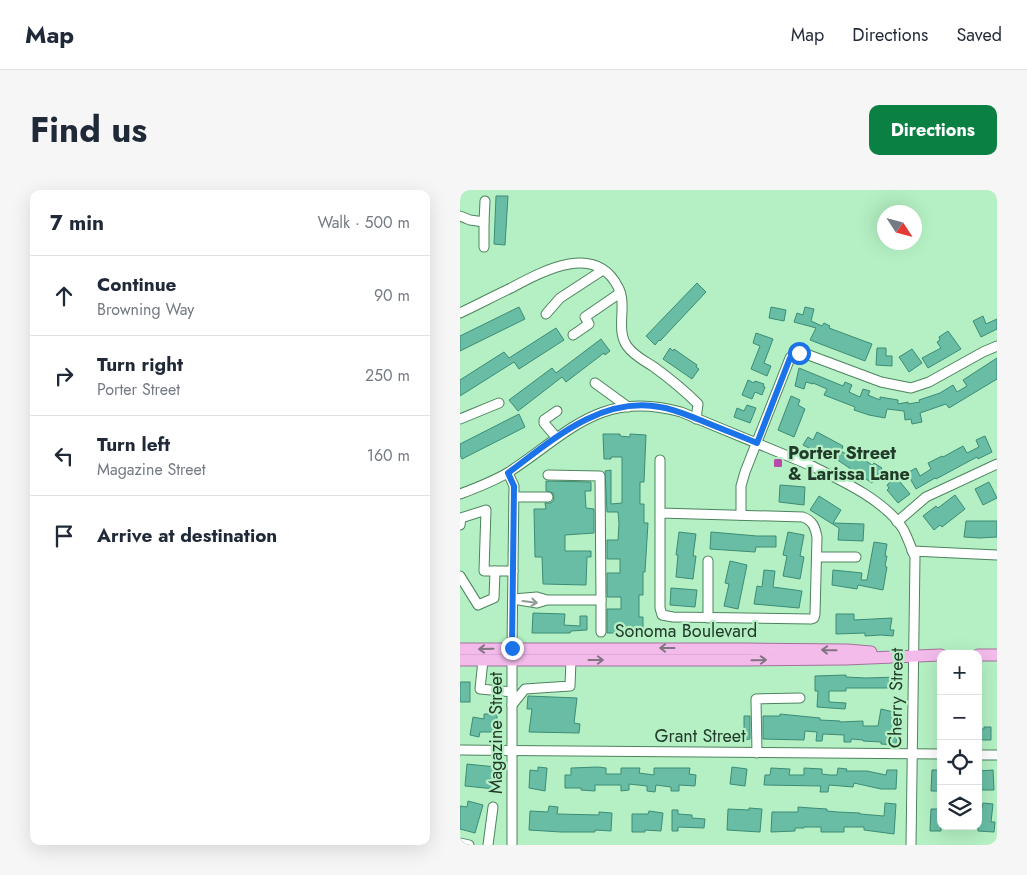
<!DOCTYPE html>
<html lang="en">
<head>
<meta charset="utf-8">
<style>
  body { margin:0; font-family:Jost,sans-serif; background:#f6f6f7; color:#1f2937 }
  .controls { position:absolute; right:15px; bottom:15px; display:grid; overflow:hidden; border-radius:10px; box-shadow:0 5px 20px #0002 }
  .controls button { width:45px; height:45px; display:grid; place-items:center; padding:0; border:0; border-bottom:1px solid #e0e1e3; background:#fff; color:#1f2937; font:25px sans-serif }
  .compass { position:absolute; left:417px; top:15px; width:45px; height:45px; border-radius:50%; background:#fff; box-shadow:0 5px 20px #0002; rotate:126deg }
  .stop { position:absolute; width:15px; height:15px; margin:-11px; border:4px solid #1a73e8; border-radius:50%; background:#fff }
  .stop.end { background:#1a73e8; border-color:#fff; box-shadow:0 1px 5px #0008 }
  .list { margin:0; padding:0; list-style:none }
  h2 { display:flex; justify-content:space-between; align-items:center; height:65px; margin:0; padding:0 20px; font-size:21px }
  h2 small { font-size:16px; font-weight:400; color:#747a83 }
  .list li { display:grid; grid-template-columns:32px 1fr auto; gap:15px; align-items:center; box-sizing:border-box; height:80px; padding:0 20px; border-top:1px solid #e0e1e3 }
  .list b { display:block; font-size:19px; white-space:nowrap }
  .list p { margin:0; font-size:16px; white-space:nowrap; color:#747a83 }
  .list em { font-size:16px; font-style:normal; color:#747a83 }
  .icon { flex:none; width:28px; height:28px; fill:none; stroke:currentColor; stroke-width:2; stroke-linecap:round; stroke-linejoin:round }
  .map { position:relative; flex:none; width:537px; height:655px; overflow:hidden; border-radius:10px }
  header { display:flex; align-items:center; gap:30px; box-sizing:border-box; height:70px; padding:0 25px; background:#fff; border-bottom:1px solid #e0e1e3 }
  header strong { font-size:24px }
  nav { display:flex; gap:28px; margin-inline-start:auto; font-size:18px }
  .intro { display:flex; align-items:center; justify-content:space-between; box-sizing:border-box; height:120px; padding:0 30px }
  h1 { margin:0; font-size:35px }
  .button { padding:12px 22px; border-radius:10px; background:#0b8043; color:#fff; font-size:18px; font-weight:700 }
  main { display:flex; gap:30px; padding:0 30px }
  aside { flex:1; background:#fff; border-radius:10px; box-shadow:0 5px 20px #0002 }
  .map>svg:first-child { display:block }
  .building { fill:#69bda4; stroke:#3c8c76 }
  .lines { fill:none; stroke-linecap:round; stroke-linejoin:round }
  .minor-casing { stroke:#4c845d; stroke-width:11 }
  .major-casing { stroke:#a4719d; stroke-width:13 }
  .minor { stroke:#fff; stroke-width:9 }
  .major { stroke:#f2bbea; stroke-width:11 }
  .oneway { stroke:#909c94 }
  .oneway2 { stroke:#807480 }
  .route { stroke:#1a73e8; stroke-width:6 }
  .poi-dot { fill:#b74aaa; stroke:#b4f0c3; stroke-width:2 }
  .labels { text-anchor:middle; stroke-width:4.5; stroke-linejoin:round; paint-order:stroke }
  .poi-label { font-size:18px; font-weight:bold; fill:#223a29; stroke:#b4f0c3; text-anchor:start }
  .street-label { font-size:18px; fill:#223a29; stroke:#b4f0c3 }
</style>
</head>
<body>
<header>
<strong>Map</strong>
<nav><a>Map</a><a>Directions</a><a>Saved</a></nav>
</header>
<div class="intro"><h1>Find us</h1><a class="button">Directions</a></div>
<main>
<aside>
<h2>7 min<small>Walk · 500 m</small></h2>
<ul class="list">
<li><svg class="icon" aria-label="ahead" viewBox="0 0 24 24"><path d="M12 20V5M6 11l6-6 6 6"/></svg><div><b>Continue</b><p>Browning Way</p></div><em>90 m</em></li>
<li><svg class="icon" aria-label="right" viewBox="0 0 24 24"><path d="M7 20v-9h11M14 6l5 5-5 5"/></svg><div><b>Turn right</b><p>Porter Street</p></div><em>250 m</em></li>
<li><svg class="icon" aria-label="left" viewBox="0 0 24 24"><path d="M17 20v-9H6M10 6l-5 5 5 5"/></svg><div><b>Turn left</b><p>Magazine Street</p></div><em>160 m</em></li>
<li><svg class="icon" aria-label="arrive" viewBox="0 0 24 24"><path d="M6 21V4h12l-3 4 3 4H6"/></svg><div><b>Arrive at destination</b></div></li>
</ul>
</aside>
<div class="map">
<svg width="537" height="655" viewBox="0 0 537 655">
  <rect width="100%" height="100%" fill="#b4f0c3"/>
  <g class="building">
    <path d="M36 6H48L45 55 34 54Z"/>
    <path d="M237 93 246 102 200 151 199 150 195 155 186 146Z"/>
    <path d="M59 117 65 129 0 161V146Z"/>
    <path d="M311 117 326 120 324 131 309 128Z"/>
    <path d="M345 117 354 119 351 131 362 136 364 133 370 136 369 138 412 154 405 171 350 150 356 138 334 132 337 123 343 125Z"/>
    <path d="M523 126 526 134 537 129V139L521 147 513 131Z"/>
    <path d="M96 138 104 150 59 179 54 172 0 206V190L44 162 49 168Z"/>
    <path d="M488 141 501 159 468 178 462 168 481 158 477 152 480 150 479 147Z"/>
    <path d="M296 143 313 149 304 173 311 176 307 186 291 179 300 156 293 153Z"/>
    <path d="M141 149 150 161 145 165 144 163 106 192 102 187 58 221 49 210 92 178 96 183Z"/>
    <path d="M210 158 213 161 214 159 237 175 236 177 239 179 232 189 203 169Z"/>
    <path d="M417 158H426V166H432V176L416 175Z"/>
    <path d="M452 159 462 173 449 182 439 167Z"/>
    <path d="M537 168V189L489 218 486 214 460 223 462 232 452 234 451 229 445 230 444 221 427 219 425 228 409 225 394 220 395 217 364 205 367 199 353 193V194L346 192 344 199 335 196 339 178 383 196 385 192 392 195 389 202 400 207 403 199 410 201 408 205 420 210V207L438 210V214L448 212V214L460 212 459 210 480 203 493 195 497 202 507 196 503 190Z"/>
    <path d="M288 190 294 193 295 191 304 194 303 196 305 197 302 205 295 202 292 209 282 205Z"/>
    <path d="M331 206 340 210 338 215 345 219 334 247 318 240Z"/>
    <path d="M287 215 296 218 290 233 274 227 277 218 284 221Z"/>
    <path d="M59 224 65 237 2 269 0 265V254Z"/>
    <path d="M357 242 383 256 381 261 391 267 395 261 404 266 402 268 412 275 414 273 422 278 412 293 376 269 375 271 343 255 348 247 353 250Z"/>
    <path d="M143 244H160V246L170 247V244L186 245 184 292H180V314H184V333H188L185 382H183V405H179V427H183V443H147V419H161V407H147V383H160V369H147V350H158L159 333 158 322H147L145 281 151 280V314L162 313V267H151V269H144Z"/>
    <path d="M525 246 532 262 518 269 517 267 476 289 475 288 456 299 447 283 456 278 460 286 471 279 468 273 482 266 483 267 503 256 507 263 519 257 516 250Z"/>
    <path d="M436 287 450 304 438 313 427 300 429 298 427 295Z"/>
    <path d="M86 291 131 292V301H125L126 318 134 319V343L105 345V361H131V367H127L126 395 83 394 82 367H75L74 319H86L85 313H91L94 310 93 303 86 301Z"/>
    <path d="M529 292 537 308 523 315 515 299Z"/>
    <path d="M320 295 345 297 344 315 319 312Z"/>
    <path d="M495 305 505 319 482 337 480 335 474 340 463 326 476 316 478 318Z"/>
    <path d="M359 306 381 320 373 333 404 334 403 351 378 350 379 338 350 320Z"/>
    <path d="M506 331H537V347L520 348 504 347Z"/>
    <path d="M219 342 236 344 233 366H236L233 389 216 387 218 365H216Z"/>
    <path d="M251 342 297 346H316V357H296L295 362 250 359Z"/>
    <path d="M328 342 344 345 340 366 344 367 340 389 323 386 327 366 323 365Z"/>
    <path d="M414 352 427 354 425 366H427L425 376 427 377 423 400 398 395 397 399 372 395 373 380 402 383 401 390H407Z"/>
    <path d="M270 371 287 375 278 419 264 416 269 394 265 393Z"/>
    <path d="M304 380 315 381 313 397 342 401 339 418 294 414 297 396 302 397Z"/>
    <path d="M211 398 237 400 235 417 210 415Z"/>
    <path d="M73 423 105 424 104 435 120 436V426H127V440L111 441 110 443H72Z"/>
    <path d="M376 424H394V430L432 428 430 440H434L433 446 421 445 405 446V443L376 444Z"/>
    <path d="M386 485V487L406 488 439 487V498H386V501H369V512L386 513 385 519 357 517 358 501H355V486Z"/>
    <rect x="0" y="492" width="10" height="20"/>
    <path d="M68 506 117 508 114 533 120 534 119 543 69 542 72 519H67Z"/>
    <path d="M421 519 438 523 436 534H437V542L436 555 421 554V552L403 551V550L391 549V552H384V545L363 544 362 551H356L357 542 345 541 344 550 303 549V526H320V524L360 528V530L380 531V532L403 531V536H418Z"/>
    <path d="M24 524H37V542H20L19 547 10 545 13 527 24 529Z"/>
    <path d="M284 526H290V549L284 550Z"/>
    <path d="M524 537H531V550H518V539H524Z"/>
    <path d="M7 574 36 577 35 599 5 596Z"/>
    <path d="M78 577 87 578 85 601 69 598 70 580 78 581Z"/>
    <path d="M138 577 146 578V584H161V578H180L179 583 194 585V578H230L229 584 236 585 235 596 219 595V601H211V597L196 595 195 602 187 601V596L169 594V600L161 601V595H135V601L121 600V598H105V585H111V578Z"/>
    <path d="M272 577 287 579 285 596 270 594Z"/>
    <path d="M311 578 330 579 329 585H344V578L362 579V584L370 585H377L378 578 387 579 386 581H407L426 585 427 580H437L436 599H421L394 593 393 597 369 595 368 602H360L361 596 304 595 305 585H310Z"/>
    <path d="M472 580H481V601H471Z"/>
    <path d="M533 580 534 600H518V581Z"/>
    <path d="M8 611 23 615 15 643 0 639V616L7 617Z"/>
    <path d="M425 613 436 614 434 644 404 640V637H384V642H361V637H344V638H335V641L311 642 312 622H338V617L351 618 367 619V621L378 622 400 623V624L424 626Z"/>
    <path d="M523 613 533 614 531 632H535L534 642 518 641V622H521Z"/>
    <path d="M89 616 98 617 97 624 139 625V622L152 623 151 641 135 640V642H101L69 640 70 621 88 622Z"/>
    <path d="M289 618 302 619 300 642 267 640 268 619 289 620Z"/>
    <path d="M471 619H481V641H470Z"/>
    <path d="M212 620H218V624L232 625V628L245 629 244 638 218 637V641H212Z"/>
    <path d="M189 621 203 623 201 641 185 640V642H172V624H188Z"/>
  </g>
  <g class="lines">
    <g class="minor-casing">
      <g id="minor">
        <path d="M0 26 10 30 24 32 25 11"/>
        <path d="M24 57V32"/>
        <path d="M0 123C17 115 34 106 51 98 83 81 135 52 158 97 168 115 155 139 167 156 174 166 185 171 194 177 209 188 224 200 238 214L236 229"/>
        <path d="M86 124 100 108 143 80"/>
        <path d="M113 145 129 134 125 127 160 103"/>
        <path d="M135 193 168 217"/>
        <path d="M0 229 39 213"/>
        <path d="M96 247 84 233V230L97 221"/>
        <path d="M48 283 54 296 52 458V655"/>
        <path d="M88 285 140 286 141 410"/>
        <path d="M0 304C16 298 34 291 49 282 110 242 140 200 221 222L352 276C381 290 426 311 443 339 448 348 451 358 455 367L451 655"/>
        <path d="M54 307H88"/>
        <path d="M200 323 343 327C353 331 355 337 357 347L355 424 354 428 351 429 213 427 202 425 200 418V270"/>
        <path d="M281 325V296L285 282 330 168 335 163 346 164 421 192 451 198 469 192 523 162 537 156"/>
        <path d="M437 332 466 307 537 274"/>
        <path d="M0 335 1 328 26 320 24 381H53"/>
        <path d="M452 361 537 365"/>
        <path d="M357 367H396"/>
        <path d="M248 371V428"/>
        <path d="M0 386 18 415 34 408 35 381"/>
        <path d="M87 410 77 413 53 409 77 407 87 410H141V442"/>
        <path d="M23 470 20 499 52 502"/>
        <path d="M52 515 65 499 110 496 111 470"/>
        <path d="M0 560 481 564"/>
        <path d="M297 563 296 509 340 508"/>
        <path d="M518 565H537"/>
        <path d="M0 653 9 655"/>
        <path d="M28 655 33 617"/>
      </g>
    </g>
    <g class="major-casing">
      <g id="major">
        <path d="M0 459H287L387 460 411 462"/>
        <path d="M518 465H537"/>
        <path d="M0 470H287L386 469 481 465"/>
      </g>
    </g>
    <use href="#minor" class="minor"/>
    <use href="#major" class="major"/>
  </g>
  <defs><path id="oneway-shaft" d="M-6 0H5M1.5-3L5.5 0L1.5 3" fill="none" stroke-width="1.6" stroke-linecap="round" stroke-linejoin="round" transform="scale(1.25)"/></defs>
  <use class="oneway" href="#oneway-shaft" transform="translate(70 412) rotate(7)"/>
  <g class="oneway2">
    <use href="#oneway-shaft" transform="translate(207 458) rotate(-180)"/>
    <use href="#oneway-shaft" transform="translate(26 459) rotate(179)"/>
    <use href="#oneway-shaft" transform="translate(369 460) rotate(-179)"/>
    <use href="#oneway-shaft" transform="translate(136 470)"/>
    <use href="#oneway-shaft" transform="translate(299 470) rotate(-1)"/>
  </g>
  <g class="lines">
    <path class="route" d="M52 458 54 296 48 283C92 250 141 206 200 217 214 219 227 225 240 230 259 238 278 245 297 253L330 168 335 163H339"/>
  </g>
  <rect class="poi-dot" x="313" y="268" width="10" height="10" rx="2.5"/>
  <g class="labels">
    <g class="poi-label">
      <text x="328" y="269">Porter Street<tspan x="328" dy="21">&amp; Larissa Lane</tspan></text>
    </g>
    <g class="street-label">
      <text x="226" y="447">Sonoma Boulevard</text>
      <text transform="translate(436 508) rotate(-89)" y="6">Cherry Street</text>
      <text transform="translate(36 543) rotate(-90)" y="6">Magazine Street</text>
      <text x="240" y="552">Grant Street</text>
    </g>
  </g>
</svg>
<div class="controls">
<button>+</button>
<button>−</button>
<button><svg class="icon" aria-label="locate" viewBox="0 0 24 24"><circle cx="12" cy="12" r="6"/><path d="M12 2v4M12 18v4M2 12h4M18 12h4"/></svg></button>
<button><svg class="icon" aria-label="layers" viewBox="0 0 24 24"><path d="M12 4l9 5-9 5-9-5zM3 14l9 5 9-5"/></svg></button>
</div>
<svg class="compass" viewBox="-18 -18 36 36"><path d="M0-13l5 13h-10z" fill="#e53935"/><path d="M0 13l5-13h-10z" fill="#747a83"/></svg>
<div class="stop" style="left:339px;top:163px"></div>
<div class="stop end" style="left:52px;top:458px"></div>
</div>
</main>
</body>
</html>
